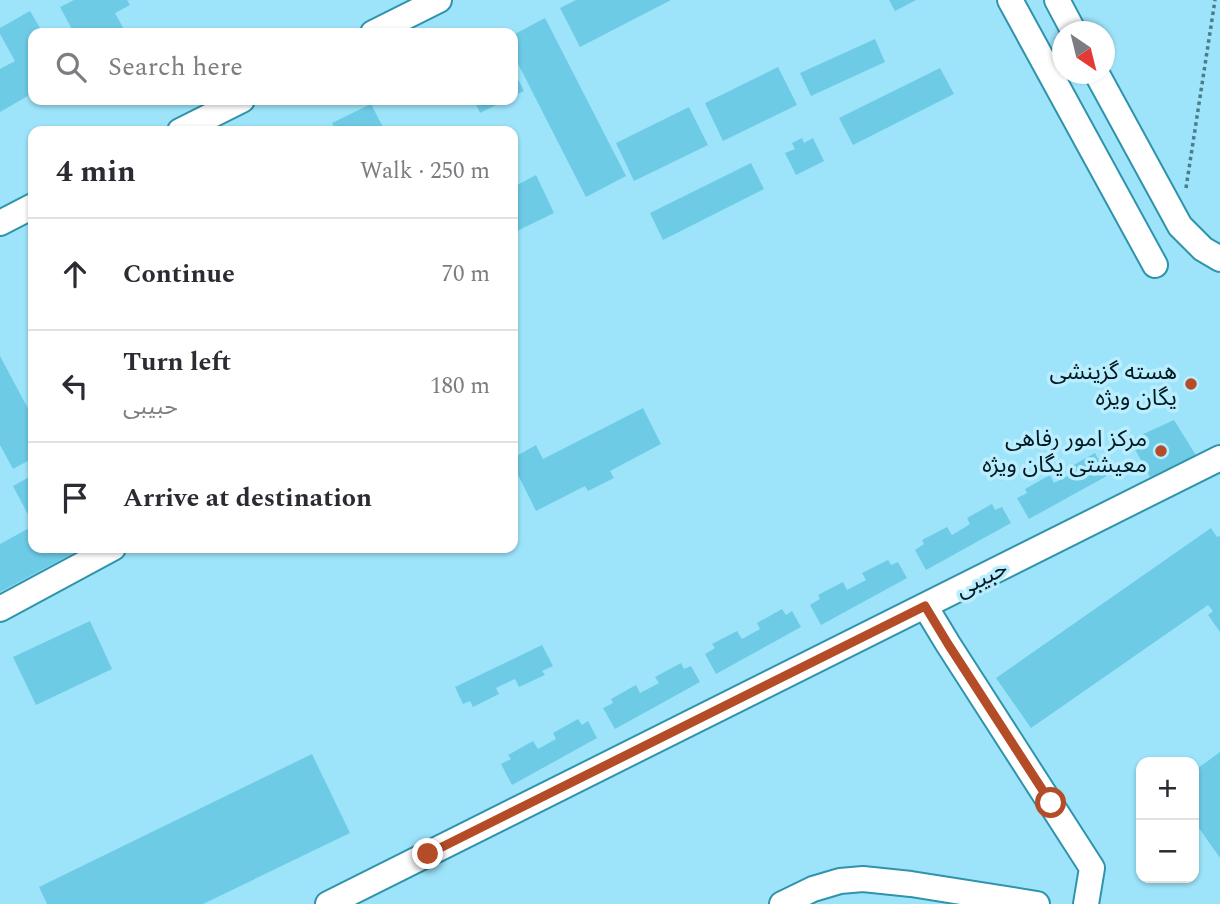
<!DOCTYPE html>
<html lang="en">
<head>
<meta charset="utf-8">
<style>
  body { margin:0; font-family:Spectral,"Noto Sans Arabic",serif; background:#f2f2f3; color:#2b2b33 }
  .controls { position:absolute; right:21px; bottom:21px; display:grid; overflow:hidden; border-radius:14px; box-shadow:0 2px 5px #0004 }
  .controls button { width:63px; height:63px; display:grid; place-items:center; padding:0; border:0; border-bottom:2px solid #e1e1e2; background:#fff; color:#2b2b33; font:35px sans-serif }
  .compass { position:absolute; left:1052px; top:21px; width:63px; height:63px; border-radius:50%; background:#fff; box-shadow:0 2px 5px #0004; rotate:145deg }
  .stop { position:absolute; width:21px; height:21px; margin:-16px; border:5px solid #b44c28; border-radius:50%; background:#fff }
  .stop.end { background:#b44c28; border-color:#fff; box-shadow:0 2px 7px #0008 }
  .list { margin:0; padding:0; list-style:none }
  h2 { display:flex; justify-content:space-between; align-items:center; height:91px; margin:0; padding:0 28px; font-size:30px }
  h2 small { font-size:23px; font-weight:400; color:#7c7c81 }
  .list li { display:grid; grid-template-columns:46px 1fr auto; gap:21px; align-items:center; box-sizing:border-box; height:112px; padding:0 28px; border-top:2px solid #e1e1e2 }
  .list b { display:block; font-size:26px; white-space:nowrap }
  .list p { margin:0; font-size:23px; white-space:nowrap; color:#7c7c81 }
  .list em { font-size:23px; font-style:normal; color:#7c7c81 }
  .icon { flex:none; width:38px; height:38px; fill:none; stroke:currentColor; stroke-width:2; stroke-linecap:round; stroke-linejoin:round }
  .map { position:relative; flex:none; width:1220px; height:904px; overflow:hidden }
  .search { position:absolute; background:#fff; box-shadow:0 2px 5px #0004; left:28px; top:28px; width:490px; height:77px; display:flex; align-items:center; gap:18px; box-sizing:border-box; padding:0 24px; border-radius:14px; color:#7c7c81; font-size:26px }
  .panel { position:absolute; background:#fff; box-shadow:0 2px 5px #0004; left:28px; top:126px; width:490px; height:427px; border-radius:14px }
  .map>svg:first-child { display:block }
  .building { fill:#6ecbe6 }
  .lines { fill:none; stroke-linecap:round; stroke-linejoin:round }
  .minor-casing { stroke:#3093ac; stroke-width:28 }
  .path { stroke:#4c7c8a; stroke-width:3.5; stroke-dasharray:3.5 3.5; stroke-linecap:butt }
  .minor { stroke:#fff; stroke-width:24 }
  .route { stroke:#b44c28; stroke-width:9 }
  .poi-dot { fill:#b44c28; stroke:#baeeff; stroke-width:2.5 }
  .labels { text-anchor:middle; stroke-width:7; stroke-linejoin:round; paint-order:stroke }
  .poi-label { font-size:23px; fill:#001a21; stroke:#baeeff; text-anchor:end }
  .street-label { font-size:23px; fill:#001a21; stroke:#baeeff }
</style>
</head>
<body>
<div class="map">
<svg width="1220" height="904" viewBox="0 0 1220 904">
  <rect width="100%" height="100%" fill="#9de4fa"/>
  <g class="building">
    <path d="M74 0H127L130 5 115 13 126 33H74L60 7Z"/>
    <path d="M576 0H671L580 47 560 8Z"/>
    <path d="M889 0H916L895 11Z"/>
    <path d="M30 11 43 33H33V93L0 112V69L15 61 0 34V28Z"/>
    <path d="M545 18 626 176 586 197 513 54V35Z"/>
    <path d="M875 39 885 62 811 96 800 73Z"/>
    <path d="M778 67 797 105 723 141 705 103Z"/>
    <path d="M940 68 954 94 853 145 839 118Z"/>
    <path d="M513 69 524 91 513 96Z"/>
    <path d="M474 100H506L480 113Z"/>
    <path d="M371 104 385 131H336L332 123Z"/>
    <path d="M689 107 708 145 634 181 616 143Z"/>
    <path d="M802 138 804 143 813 138 824 161 796 175 785 153 795 149 792 143Z"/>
    <path d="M751 163 764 189 663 240 650 213Z"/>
    <path d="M536 175 554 213 513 233V187Z"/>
    <path d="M0 356 33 418V458L13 469 0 445Z"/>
    <path d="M643 408 661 444 610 471 614 478 588 491 585 486 536 511 513 465V458L536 445 543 459Z"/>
    <path d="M1174 420 1197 457 1150 477 1130 440Z"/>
    <path d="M1095 453 1098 459 1105 455 1114 472 1029 519 1017 498 1027 493 1025 489 1050 475 1054 483 1073 473 1070 467Z"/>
    <path d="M33 475V524L13 486Z"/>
    <path d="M992 504 995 510 1002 507 1011 523 926 570 915 550 924 544 922 540 947 527 952 535 970 524 967 518Z"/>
    <path d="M33 526V548H83L0 592V544Z"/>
    <path d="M1211 528 1217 537 1220 536V632L1208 615 1213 611 1208 605 1031 728 996 678Z"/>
    <path d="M888 560 891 565 898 562 907 578 821 625 810 605 820 599 818 595 843 582 847 590 866 580 862 573Z"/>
    <path d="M782 609 786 615 792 611 801 627 716 674 705 654 715 648 712 644 737 631 742 639 760 629 757 623Z"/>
    <path d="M90 621 112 669 36 705 13 657Z"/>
    <path d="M542 645 553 666 542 671 545 675 519 687 515 679 496 688 499 694 473 707 470 701 463 704 455 687Z"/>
    <path d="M681 663 684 669 691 666 700 682 615 729 603 708 613 703 611 699 636 685 640 693 659 683 655 677Z"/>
    <path d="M578 719 582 725 588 721 597 738 512 785 501 764 511 759 508 755 533 741 538 749 556 739 553 733Z"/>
    <path d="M1220 752V858L1194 821V771Z"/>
    <path d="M312 754 350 833 203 904H47L39 887Z"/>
  </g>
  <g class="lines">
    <g class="minor-casing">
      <g id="minor">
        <path d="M1010 0 1155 265"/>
        <path d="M1057 0 1074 32"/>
        <path d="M373 33 439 0"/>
        <path d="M1097 74 1180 226 1203 249 1220 259"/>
        <path d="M180 131 242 100"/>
        <path d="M0 223 33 206"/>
        <path d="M925 606 948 644 1092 868 1086 904"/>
        <path d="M0 609 113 548"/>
        <path d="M328 904 1220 458"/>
        <path d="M782 904 813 889 840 881 863 879 911 884 1037 904"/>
      </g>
    </g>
    <path class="path" d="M1186 188 1215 0"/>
    <use href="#minor" class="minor"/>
  </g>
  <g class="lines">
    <path class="route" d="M428 854 925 606 948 644 1051 803"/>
  </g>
  <g class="poi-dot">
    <circle cx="1191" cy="384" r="7"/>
    <circle cx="1161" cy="451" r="7"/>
  </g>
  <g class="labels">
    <g class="poi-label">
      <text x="1177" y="379">هسته گزینشی<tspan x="1177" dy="26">یگان ویژه</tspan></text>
      <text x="1147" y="446">مرکز امور رفاهی<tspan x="1147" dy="26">معیشتی یگان ویژه</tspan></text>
    </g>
    <g class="street-label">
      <text transform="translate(981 578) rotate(-27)" y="8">حبیبی</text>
    </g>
  </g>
</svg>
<div class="controls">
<button>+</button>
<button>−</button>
</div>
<svg class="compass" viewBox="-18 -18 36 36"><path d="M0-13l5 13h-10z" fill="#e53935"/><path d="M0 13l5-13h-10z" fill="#7c7c81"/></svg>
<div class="stop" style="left:1051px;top:803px"></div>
<div class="stop end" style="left:428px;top:854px"></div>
<div class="search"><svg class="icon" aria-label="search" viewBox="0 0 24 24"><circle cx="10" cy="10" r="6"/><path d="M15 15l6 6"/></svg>Search here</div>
<section class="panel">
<h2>4 min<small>Walk · 250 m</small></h2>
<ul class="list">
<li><svg class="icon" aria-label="ahead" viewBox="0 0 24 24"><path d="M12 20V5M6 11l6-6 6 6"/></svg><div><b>Continue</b></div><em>70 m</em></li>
<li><svg class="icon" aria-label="left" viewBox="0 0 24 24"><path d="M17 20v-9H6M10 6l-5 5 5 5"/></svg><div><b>Turn left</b><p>حبیبی</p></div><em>180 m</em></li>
<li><svg class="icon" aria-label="arrive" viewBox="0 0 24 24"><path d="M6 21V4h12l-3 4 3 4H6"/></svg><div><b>Arrive at destination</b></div></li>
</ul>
</section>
</div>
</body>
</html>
